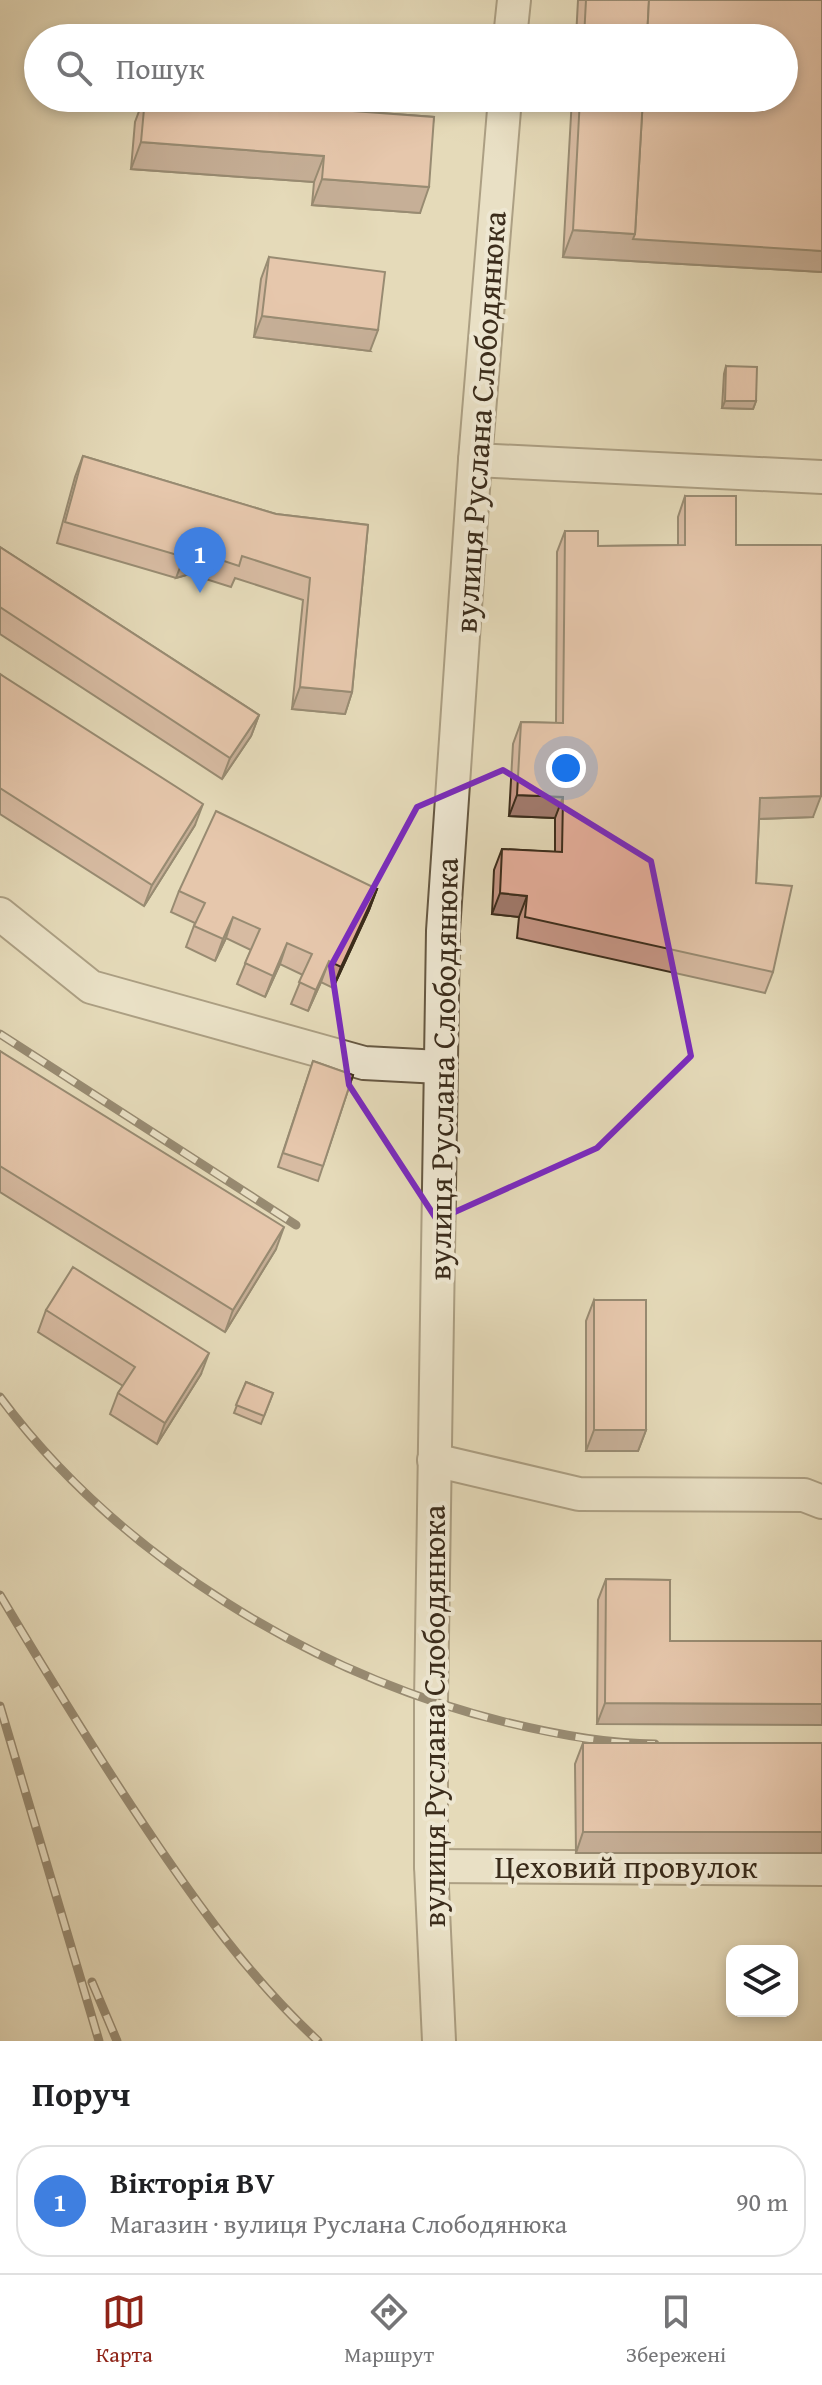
<!DOCTYPE html>
<html lang="uk">
<head>
<meta charset="utf-8">
<style>
  body { margin:0; font-family:"Gentium Book Plus",serif; background:#f6f6f6; color:#202124 }
  .controls { position:absolute; right:24px; bottom:24px; display:grid; overflow:hidden; border-radius:16px; box-shadow:0 4px 12px #0003 }
  .controls button { width:72px; height:72px; display:grid; place-items:center; padding:0; border:0; border-bottom:2px solid #e0e0e0; background:#fff; color:#202124; font:40px sans-serif }
  .you { position:absolute; left:566px; top:768px; width:28px; height:28px; margin:-20px; border:6px solid #fff; border-radius:50%; background:#1a73e8; box-shadow:0 0 0 12px #1a73e833 }
  .badge { display:grid; place-items:center; width:52px; height:52px; border-radius:50%; background:#8f2418; color:#fff; font-size:26px; font-weight:700 }
  .pin { position:absolute; translate:-50% -66px; filter:drop-shadow(0 2px 4px #0008) }
  .pin::after { content:''; position:absolute; top:42px; width:28px; height:24px; background:inherit; clip-path:polygon(0 0,100% 0,50% 100%) }
  .list { margin:0; padding:0; list-style:none }
  h2 { display:flex; justify-content:space-between; align-items:center; height:104px; margin:0; padding:0 32px; font-size:34px }
  h2 small { font-size:26px; font-weight:400; color:#757577 }
  .list li { display:grid; grid-template-columns:52px 1fr auto; gap:24px; align-items:center; box-sizing:border-box; height:112px; margin:0 16px 16px; padding:0 16px; border:2px solid #e0e0e0; border-radius:32px }
  .list b { display:block; font-size:30px; white-space:nowrap }
  .list p { margin:0; font-size:26px; white-space:nowrap; color:#757577 }
  .list em { font-size:26px; font-style:normal; color:#757577 }
  .icon { flex:none; width:44px; height:44px; fill:none; stroke:currentColor; stroke-width:2; stroke-linecap:round; stroke-linejoin:round }
  .map { position:relative; flex:none; width:822px; height:2041px; overflow:hidden }
  .search { position:absolute; background:#fff; box-shadow:0 4px 12px #0003; left:24px; right:24px; top:24px; height:88px; display:flex; align-items:center; gap:20px; box-sizing:border-box; padding:0 28px; border-radius:44px; color:#757577; font-size:30px }
  .sheet { height:232px; background:#fff }
  nav { display:flex; justify-content:space-around; align-items:center; box-sizing:border-box; height:112px; border-top:2px solid #e0e0e0; background:#fff; font-size:22px; color:#757577 }
  nav a { display:grid; justify-items:center; gap:4px }
  nav .on { color:#8f2418 }
  .map>svg:first-child { display:block }
  .lines { fill:none; stroke-linecap:round; stroke-linejoin:round }
  .minor-casing { stroke:#665842; stroke-width:36 }
  .minor { stroke:#eee7d2; stroke-width:32 }
  .rail-casing { stroke:#3b2c1b; stroke-width:9 }
  .rail { stroke:#eee7d2; stroke-width:6; stroke-dasharray:18; stroke-linecap:butt }
  .wall { fill:#c69686; stroke:#3b2c1b; stroke-width:2 }
  .shaded-wall { fill:#a17a6d; stroke:#3b2c1b; stroke-width:2 }
  .building { fill:#e6af9c; stroke:#3b2c1b; stroke-width:2 }
  .marked { fill:none; stroke:#7b2cbf; stroke-width:6; stroke-linejoin:round }
  .labels { text-anchor:middle; stroke-width:8; stroke-linejoin:round; paint-order:stroke }
  .street-label { font-size:32px; fill:#3b2c1b; stroke:#eee7d2 }
</style>
</head>
<body>
<div class="map">
<svg width="822" height="2041" viewBox="0 0 822 2041">
  <rect width="100%" height="100%" fill="#e5dab9"/>
  <filter id="stains"><feTurbulence type="fractalNoise" baseFrequency=".0025" numOctaves="4"/><feColorMatrix values="0 0 0 0 .2 0 0 0 0 .09 0 0 0 0 .02 0 0 0 .5 -.17"/></filter>
  <radialGradient id="worn" r=".72"><stop offset=".6" stop-color="#630" stop-opacity="0"/><stop offset="1" stop-color="#630" stop-opacity=".3"/></radialGradient>
  <g class="lines">
    <g class="minor-casing">
      <g id="minor">
        <path d="M510 38 514 0"/>
        <path d="M475 460 822 477"/>
        <path d="M0 914 91 987 364 1063 440 1067"/>
        <path d="M434 1460 579 1494 804 1495 822 1502"/>
        <path d="M431 1866 822 1869"/>
        <path d="M439 2041 431 1866V1702L443 931 475 460 505 98"/>
      </g>
    </g>
    <use href="#minor" class="minor"/>
    <g class="rail-casing">
      <g id="rail">
        <path d="M0 1034 296 1225"/>
        <path d="M0 1397C119 1557 313 1675 505 1722 554 1734 605 1744 655 1744"/>
        <path d="M0 1595C47 1674 95 1752 146 1828 197 1904 250 1978 318 2041"/>
        <path d="M0 1706 99 2041"/>
        <path d="M92 1982 117 2041"/>
      </g>
    </g>
    <use href="#rail" class="rail"/>
  </g>
  <g class="wall">
    <path d="M578 0H822V272L563 257 572 98H784V38H576Z"/>
    <path d="M144 98H174L434 117 420 213 312 205 314 182 131 169 135 122Z"/>
    <path d="M269 257 370 351 254 337 261 279Z"/>
    <path d="M726 366 756 401 753 409 722 408 724 374Z"/>
    <path d="M83 456 276 514 368 525 352 692 345 714 292 709 303 600 235 578 231 587 190 574 176 578 57 543 75 477Z"/>
    <path d="M685 496 736 545 813 817 759 819 756 883 773 972 765 993 517 938 519 917 492 914 494 870 502 849 555 852V818L509 816 513 744 521 722 556 723 557 552 565 531 598 546 678 545V517Z"/>
    <path d="M0 547 259 715 251 736 222 779 0 634Z"/>
    <path d="M0 674 195 825 144 906 0 814Z"/>
    <path d="M377 889 369 910 333 988 321 982 308 1011 291 1004 303 975 280 964 265 997 237 984 251 950 226 938 215 961 186 947 195 923 171 912 179 891Z"/>
    <path d="M0 1051 276 1249 225 1332 0 1192Z"/>
    <path d="M313 1061 353 1075 318 1181 278 1167Z"/>
    <path d="M594 1300 646 1430 638 1451H586V1321Z"/>
    <path d="M46 1310 201 1374 157 1444 110 1414 118 1393 123 1386 38 1332Z"/>
    <path d="M246 1382 273 1393 261 1424 234 1413Z"/>
    <path d="M606 1579 670 1580 597 1724 598 1600Z"/>
    <path d="M583 1743H822V1853H576L575 1764Z"/>
  </g>
  <g class="shaded-wall">
    <path d="M141 142 324 156 314 182 131 169Z"/>
    <path d="M322 179 429 187 420 213 312 205Z"/>
    <path d="M573 230 635 234 822 251V272L563 257Z"/>
    <path d="M262 316 378 330 370 351 254 337Z"/>
    <path d="M725 401H756L753 409 722 408Z"/>
    <path d="M197 552 190 574 176 578 184 557Z"/>
    <path d="M300 687 352 692 345 714 292 709Z"/>
    <path d="M259 715 251 736 222 779 230 758Z"/>
    <path d="M517 795 563 797 555 818 509 816Z"/>
    <path d="M821 796 813 817 753 819 760 798Z"/>
    <path d="M203 804 195 825 144 906 152 885Z"/>
    <path d="M377 889 369 910 333 988 341 967Z"/>
    <path d="M500 893 527 896 519 917 492 914Z"/>
    <path d="M233 917 226 938 215 961 223 939Z"/>
    <path d="M287 943 280 964 265 997 273 976Z"/>
    <path d="M329 961 321 982 308 1011 316 990Z"/>
    <path d="M284 1227 276 1249 225 1332 233 1310Z"/>
    <path d="M209 1353 201 1374 157 1444 165 1423Z"/>
    <path d="M594 1430H646L638 1451H586Z"/>
    <path d="M605 1703 822 1704V1725L597 1724Z"/>
    <path d="M583 1832H822V1853H576Z"/>
  </g>
  <g class="building">
    <path d="M586 0H649L647 38H584Z"/>
    <path d="M649 0H822V251L633 239 635 234 643 98H784V38H647Z"/>
    <path d="M145 98H174L434 117 429 187 322 179 324 156 141 142Z"/>
    <path d="M580 98H643L635 234 573 230Z"/>
    <path d="M269 257 385 272 378 330 262 316Z"/>
    <path d="M726 366 757 367 756 401H725Z"/>
    <path d="M83 456 276 514 368 525 352 692 300 687 310 578 242 556 239 566 197 552 184 557 65 522Z"/>
    <path d="M685 496H736V545H822L821 796 760 798 756 883 792 886 773 972 525 917 527 896 500 893 502 849 562 852 563 797 517 795 521 722 563 723 565 531H598V546L685 545Z"/>
    <path d="M0 547 259 715 230 758 0 607Z"/>
    <path d="M0 674 203 804 152 885 0 788Z"/>
    <path d="M216 811 377 889 341 967 329 961 316 990 299 982 312 954 287 943 273 976 245 963 260 929 233 917 223 939 194 926 205 903 179 891Z"/>
    <path d="M0 1051 284 1227 233 1310 0 1166Z"/>
    <path d="M313 1061 353 1075 323 1166 283 1153Z"/>
    <path d="M73 1267 209 1353 165 1423 118 1393 135 1367 46 1310Z"/>
    <rect x="594" y="1300" width="52" height="130"/>
    <path d="M246 1382 273 1393 264 1416 236 1405Z"/>
    <path d="M606 1579 670 1580V1641H822V1704L605 1703Z"/>
    <rect x="583" y="1743" width="239" height="89"/>
  </g>
  <path d="M0 0H822V2041H0ZM503 770 651 861 691 1056 597 1148 437 1220 349 1085 331 966 417 807Z" fill="#e5dab9" fill-opacity=".55" fill-rule="evenodd"/>
  <path class="marked" d="M503 770 651 861 691 1056 597 1148 437 1220 349 1085 331 966 417 807Z"/>
  <g class="labels">
    <g class="street-label">
      <text transform="translate(480 422) rotate(-86)" y="11">вулиця Руслана Слободянюка</text>
      <text transform="translate(443 1069) rotate(-89)" y="11">вулиця Руслана Слободянюка</text>
      <text transform="translate(434 1716) rotate(-90)" y="11">вулиця Руслана Слободянюка</text>
      <text x="626" y="1878">Цеховий провулок</text>
    </g>
  </g>
  <rect width="100%" height="100%" filter="url(#stains)"/>
  <rect width="100%" height="100%" fill="url(#worn)"/>
</svg>
<div class="controls">
<button><svg class="icon" aria-label="layers" viewBox="0 0 24 24"><path d="M12 4l9 5-9 5-9-5zM3 14l9 5 9-5"/></svg></button>
</div>
<div class="you"></div>
<div class="pin badge" style="left:200px;top:593px;background:#3f7fe0">1</div>
<div class="search"><svg class="icon" aria-label="search" viewBox="0 0 24 24"><circle cx="10" cy="10" r="6"/><path d="M15 15l6 6"/></svg>Пошук</div>
</div>
<section class="sheet">
<h2>Поруч<small></small></h2>
<ul class="list">
<li><span class="badge" style="background:#3f7fe0">1</span><div><b>Вікторія BV</b><p>Магазин · вулиця Руслана Слободянюка</p></div><em>90 m</em></li>
</ul>
</section>
<nav>
<a class="on"><svg class="icon" aria-label="map" viewBox="0 0 24 24"><path d="M3 6l6-2 6 2 6-2v14l-6 2-6-2-6 2zM9 4v14M15 6v14"/></svg>Карта</a>
<a><svg class="icon" aria-label="directions" viewBox="0 0 24 24"><path d="M12 3l9 9-9 9-9-9zM9 14v-3h6M13 9l2 2-2 2"/></svg>Маршрут</a>
<a><svg class="icon" aria-label="saved" viewBox="0 0 24 24"><path d="M7 4h10v16l-5-4-5 4z"/></svg>Збережені</a>
</nav>
</body>
</html>
